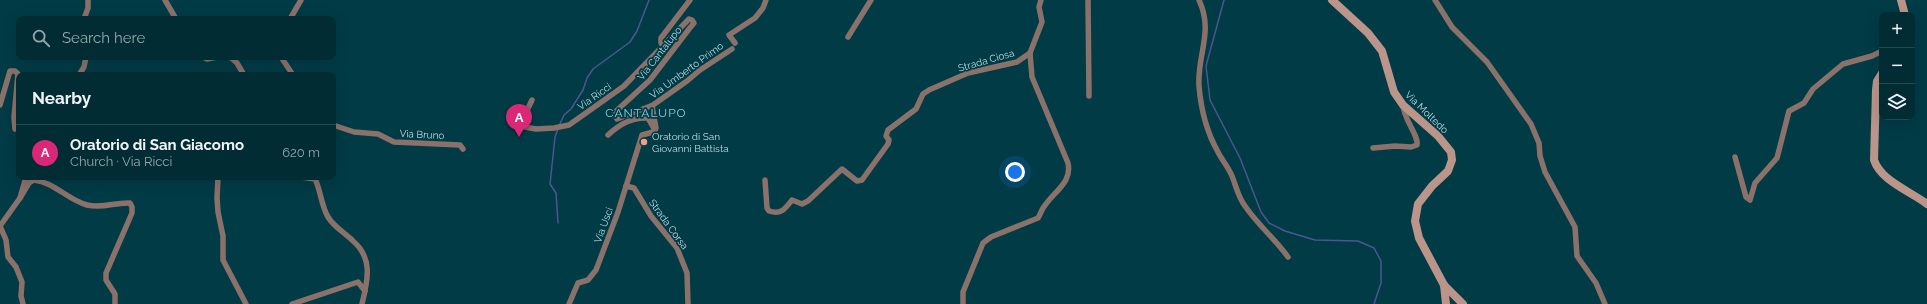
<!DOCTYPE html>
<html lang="en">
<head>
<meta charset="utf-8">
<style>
  body { margin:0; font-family:Raleway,sans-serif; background:#0b343c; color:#f1f3f6 }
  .controls { position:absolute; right:12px; top:12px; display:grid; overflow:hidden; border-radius:8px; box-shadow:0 4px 16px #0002 }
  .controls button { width:36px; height:36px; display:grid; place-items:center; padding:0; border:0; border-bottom:1px solid #23484f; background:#012c34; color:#f1f3f6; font:20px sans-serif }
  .you { position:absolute; left:1015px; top:172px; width:14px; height:14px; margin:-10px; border:3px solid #fff; border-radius:50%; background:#1a73e8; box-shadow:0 0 0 6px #1a73e833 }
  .badge { display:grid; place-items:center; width:26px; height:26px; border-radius:50%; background:#db2777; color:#fff; font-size:13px; font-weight:700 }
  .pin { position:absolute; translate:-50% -33px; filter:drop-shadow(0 1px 2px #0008) }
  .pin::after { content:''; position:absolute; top:21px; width:14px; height:12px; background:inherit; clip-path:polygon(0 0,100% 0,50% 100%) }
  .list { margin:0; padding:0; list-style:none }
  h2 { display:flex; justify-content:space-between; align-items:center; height:52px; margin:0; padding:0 16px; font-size:17px }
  h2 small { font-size:13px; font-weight:400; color:#96a7ac }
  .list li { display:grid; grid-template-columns:26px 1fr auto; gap:12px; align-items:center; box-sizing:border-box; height:56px; padding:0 16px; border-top:1px solid #23484f }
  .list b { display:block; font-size:15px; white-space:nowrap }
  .list p { margin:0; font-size:13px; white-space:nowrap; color:#96a7ac }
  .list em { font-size:13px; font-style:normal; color:#96a7ac }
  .icon { flex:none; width:22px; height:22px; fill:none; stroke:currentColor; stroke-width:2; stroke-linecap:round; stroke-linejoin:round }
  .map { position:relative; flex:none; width:1927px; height:304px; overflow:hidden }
  .search { position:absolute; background:#012c34; box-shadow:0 4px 16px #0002; left:16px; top:16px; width:320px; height:44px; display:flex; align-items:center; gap:10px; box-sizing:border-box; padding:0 14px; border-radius:8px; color:#96a7ac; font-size:15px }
  .panel { position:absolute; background:#012c34; box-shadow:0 4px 16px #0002; left:16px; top:72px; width:320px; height:108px; border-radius:8px }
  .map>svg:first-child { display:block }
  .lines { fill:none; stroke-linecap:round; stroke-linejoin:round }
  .stream { stroke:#4c5592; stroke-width:1.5 }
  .street { stroke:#8a726b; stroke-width:5.5 }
  .secondary { stroke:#bb958a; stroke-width:8 }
  .poi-dot { fill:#f49e87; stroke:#013b46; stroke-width:1.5 }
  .labels { text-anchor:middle; stroke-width:3.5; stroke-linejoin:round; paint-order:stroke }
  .street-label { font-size:10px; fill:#bbdbe3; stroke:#013b46 }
  .poi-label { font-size:10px; fill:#bbdbe3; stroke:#013b46; text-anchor:start }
  .quarter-label { font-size:12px; letter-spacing:1px; fill:#89ccdd; stroke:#013b46 }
</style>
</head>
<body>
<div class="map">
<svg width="1927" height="304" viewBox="0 0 1927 304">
  <rect width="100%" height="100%" fill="#013b46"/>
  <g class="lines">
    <g class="stream">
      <path d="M1224 0 1206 66 1210 100 1240 158 1261 212 1269 223 1285 231 1315 240 1358 241 1374 248 1381 261V283L1374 304"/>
      <path d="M559 126 564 115 571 109 583 90 587 78 593 69 630 42 637 31 649 0"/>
      <path d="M558 129 555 137 550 184 556 193 558 223"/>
    </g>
    <g class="street">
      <path d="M165 0 176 19"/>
      <path d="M1088 0 1089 96"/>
      <path d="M1199 0C1214 32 1197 54 1199 86 1201 110 1206 131 1218 152 1222 160 1228 167 1232 176 1236 186 1238 197 1245 206 1258 225 1275 239 1288 257"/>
      <path d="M1435 0 1452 27 1487 62 1531 124 1539 143 1540 156 1545 172 1575 227 1577 256 1596 283 1605 304"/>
      <path d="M84 19 88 8V0"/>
      <path d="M290 19 301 0"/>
      <path d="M848 37 871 0"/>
      <path d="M735 43 729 35 755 18 763 8 766 0"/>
      <path d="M663 44 661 43V38L690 0"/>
      <path d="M203 57 207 59 217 57"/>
      <path d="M230 57 237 63 244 75"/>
      <path d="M281 57 293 75"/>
      <path d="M79 75 84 67 86 57"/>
      <path d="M0 105 10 71H15L18 74 14 117 15 129"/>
      <path d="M515 121 525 127 536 129 554 128 569 125 624 86 689 19 692 20 694 23 689 29 650 80 614 113 617 119 653 105 687 81 700 70 732 49"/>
      <path d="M521 123 532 100"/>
      <path d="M333 125 354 132 378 134 394 142 460 145 463 149"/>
      <path d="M608 135C620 124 632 117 648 118L655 130"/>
      <path d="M1373 148 1395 146 1411 147 1417 145C1419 136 1403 118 1403 105"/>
      <path d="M1735 157 1746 197 1750 200 1755 183 1777 158 1789 111 1804 103 1813 89 1843 64 1872 56 1882 51"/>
      <path d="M218 177 217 198 218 212 223 236V260L246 304"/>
      <path d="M301 177 315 179C321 191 321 205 328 217 334 227 345 233 353 241 373 258 368 280 362 304"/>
      <path d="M765 180 767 208 769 211C781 215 785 209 792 200L802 204 808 201 842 169 857 181 862 180 888 144 889 140 886 136 888 130 916 109 923 94 929 90 968 73 1017 62 1030 53"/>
      <path d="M626 186 634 188 651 216 677 248 687 273 688 304"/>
      <path d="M20 198 29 183 34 180C54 182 68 200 87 205 103 209 115 202 130 203L132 207V213L106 273V280L115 294V304"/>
      <path d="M0 226 6 240 8 257 16 267 22 282 21 296 23 304"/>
      <path d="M0 226 20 198 26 177"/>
      <path d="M292 304 358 282 365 291"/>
      <path d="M569 304 578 283 588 280 596 270 618 212 642 135 653 132 656 128 652 106"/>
      <path d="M963 304V292L983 243 991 237 1038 218C1041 213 1042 208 1046 204 1056 190 1072 182 1068 163L1032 77 1030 53 1042 22 1039 7 1041 0"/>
    </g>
    <g class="secondary">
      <path d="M1332 0 1368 33 1382 51 1394 92 1403 105 1438 136 1451 152 1452 160 1448 171 1432 186 1418 204 1415 221 1419 238 1444 285 1463 304"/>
      <path d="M1901 0 1905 15"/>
      <path d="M1882 73 1877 81 1876 90 1874 160C1881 181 1910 191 1927 204"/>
      <path d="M1444 285 1446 304"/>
    </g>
  </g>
  <circle class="poi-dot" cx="644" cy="142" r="4"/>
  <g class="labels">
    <g class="street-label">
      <text transform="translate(659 53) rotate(-52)" y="4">Via Cantalupo</text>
      <text transform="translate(986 60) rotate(-16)" y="4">Strada Ciosa</text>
      <text transform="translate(686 70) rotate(-36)" y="4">Via Umberto Primo</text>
      <text transform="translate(594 96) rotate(-35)" y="4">Via Ricci</text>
      <text transform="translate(1427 112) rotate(44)" y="4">Via Moltedo</text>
      <text transform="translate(422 134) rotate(3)" y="4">Via Bruno</text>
      <text transform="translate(669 224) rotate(54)" y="4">Strada Corsa</text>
      <text transform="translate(603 225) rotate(-70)" y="4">Via Usci</text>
    </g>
    <g class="poi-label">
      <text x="652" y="140">Oratorio di San<tspan x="652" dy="12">Giovanni Battista</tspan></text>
    </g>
    <g class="quarter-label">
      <text x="646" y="117">CANTALUPO</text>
    </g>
  </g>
</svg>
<div class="controls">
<button>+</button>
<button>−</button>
<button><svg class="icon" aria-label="layers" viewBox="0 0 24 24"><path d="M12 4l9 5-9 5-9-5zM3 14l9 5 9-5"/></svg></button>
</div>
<div class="you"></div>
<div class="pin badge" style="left:519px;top:137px">A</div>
<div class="search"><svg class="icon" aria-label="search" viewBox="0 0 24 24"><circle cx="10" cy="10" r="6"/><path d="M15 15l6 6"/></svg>Search here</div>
<section class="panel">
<h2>Nearby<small></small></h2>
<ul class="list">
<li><span class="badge">A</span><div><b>Oratorio di San Giacomo</b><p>Church · Via Ricci</p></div><em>620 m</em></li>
</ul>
</section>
</div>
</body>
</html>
